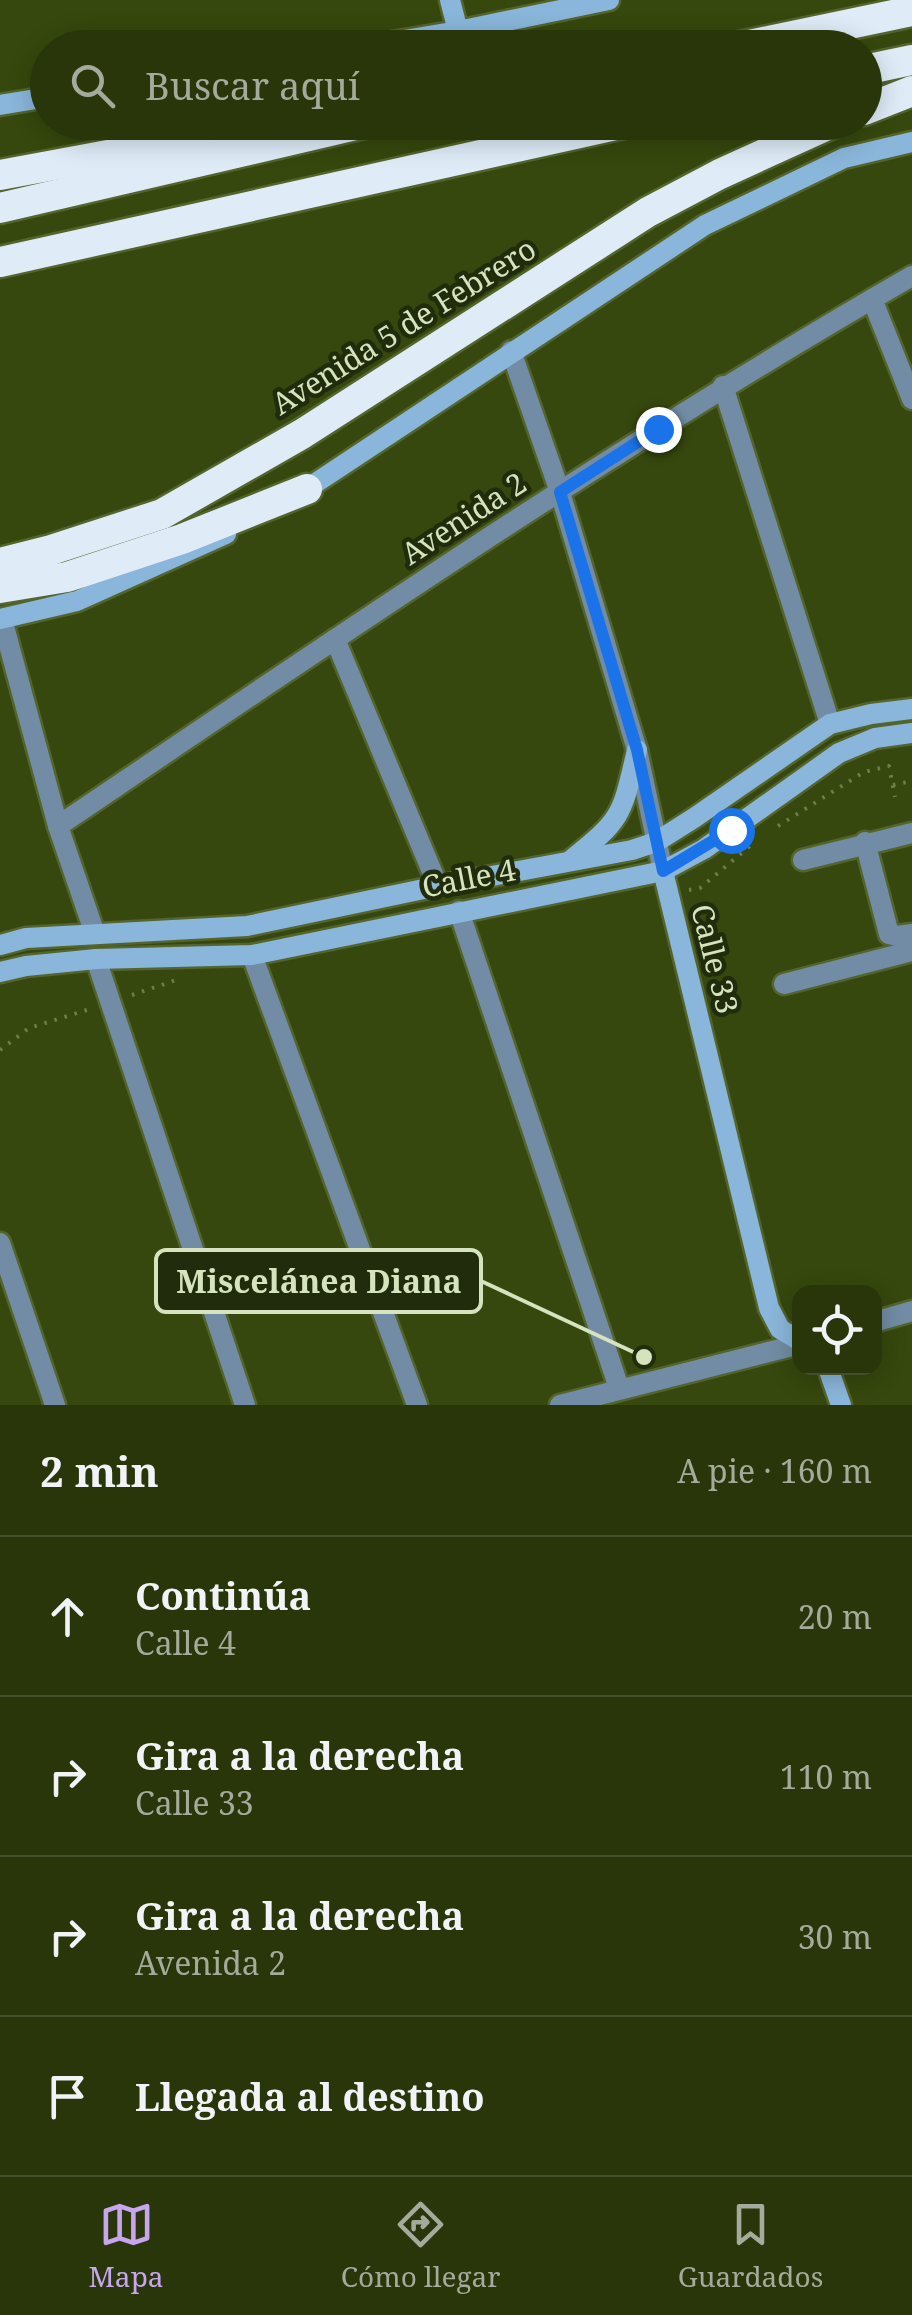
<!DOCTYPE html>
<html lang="es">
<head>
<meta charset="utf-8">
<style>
  body { margin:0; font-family:"Noto Serif",serif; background:#344118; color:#f1f3f6 }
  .controls { position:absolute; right:30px; bottom:30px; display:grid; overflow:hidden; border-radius:20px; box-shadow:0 5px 25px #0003 }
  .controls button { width:90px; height:90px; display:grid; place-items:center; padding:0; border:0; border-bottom:2px solid #44502b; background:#28360a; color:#f1f3f6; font:50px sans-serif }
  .stop { position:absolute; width:30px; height:30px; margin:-22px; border:8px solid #1a73e8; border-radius:50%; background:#fff }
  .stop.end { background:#1a73e8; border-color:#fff; box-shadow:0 2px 10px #0008 }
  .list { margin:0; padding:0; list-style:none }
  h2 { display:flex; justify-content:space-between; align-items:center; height:130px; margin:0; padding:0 40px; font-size:42px }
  h2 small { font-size:32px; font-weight:400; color:#a5ab9c }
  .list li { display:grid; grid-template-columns:65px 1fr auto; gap:30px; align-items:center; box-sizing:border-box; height:160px; padding:0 40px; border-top:2px solid #44502b }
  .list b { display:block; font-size:38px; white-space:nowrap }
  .list p { margin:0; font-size:32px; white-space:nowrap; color:#a5ab9c }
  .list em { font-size:32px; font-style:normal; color:#a5ab9c }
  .icon { flex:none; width:55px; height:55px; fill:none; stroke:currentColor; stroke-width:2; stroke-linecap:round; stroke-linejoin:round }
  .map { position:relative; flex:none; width:912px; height:1405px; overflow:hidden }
  .search { position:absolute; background:#28360a; box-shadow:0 5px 25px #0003; left:30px; right:30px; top:30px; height:110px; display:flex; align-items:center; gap:25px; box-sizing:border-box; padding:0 35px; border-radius:55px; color:#a5ab9c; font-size:38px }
  .sheet { height:770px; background:#28360a }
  nav { display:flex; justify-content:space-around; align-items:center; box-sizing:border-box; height:140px; border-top:2px solid #44502b; background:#28360a; font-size:28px; color:#a5ab9c }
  nav a { display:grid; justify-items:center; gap:5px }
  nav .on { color:#c8a6ef }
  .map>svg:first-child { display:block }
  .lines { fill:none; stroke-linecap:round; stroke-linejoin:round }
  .street-casing { stroke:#53642d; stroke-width:25 }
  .secondary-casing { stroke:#53642d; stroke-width:25 }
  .highway-casing { stroke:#53642d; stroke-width:35 }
  .path { stroke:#6d7e4a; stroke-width:4; stroke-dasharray:2.5 8; stroke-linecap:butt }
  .street { stroke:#718ca4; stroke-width:20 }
  .secondary { stroke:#8ab6db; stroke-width:20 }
  .highway { stroke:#dfecf8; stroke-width:30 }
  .route { stroke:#1a73e8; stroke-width:12 }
  .labels { text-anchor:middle; stroke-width:9; stroke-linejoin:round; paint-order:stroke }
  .street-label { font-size:30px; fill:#d5e4be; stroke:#212c0c }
  .leader { fill:none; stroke:#d5e4be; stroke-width:4 }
  .callout-dot { fill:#d5e4be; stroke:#212c0c; stroke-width:4 }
  .callout { fill:#212c0c; stroke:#d5e4be; stroke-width:4 }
  .callout-label { font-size:32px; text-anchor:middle; font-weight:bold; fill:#d5e4be }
</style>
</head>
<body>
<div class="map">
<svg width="912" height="1405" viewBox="0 0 912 1405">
  <rect width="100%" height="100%" fill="#36480d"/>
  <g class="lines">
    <g class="street-casing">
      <g id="street">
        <path d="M872 299 912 399"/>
        <path d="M511 351 560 492 637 750 663 871"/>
        <path d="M723 386 830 724"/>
        <path d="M2 619 58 826 95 934"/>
        <path d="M335 639 438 886"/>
        <path d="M58 826C339 636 618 445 912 276"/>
        <path d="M865 842 889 934 897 936 912 934"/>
        <path d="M803 860 912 833"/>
        <path d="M459 911 619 1388"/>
        <path d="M252 955 417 1405"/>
        <path d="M96 959 245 1405"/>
        <path d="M784 984 912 951"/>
        <path d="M0 1243 55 1405"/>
        <path d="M874 1322 912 1311"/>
        <path d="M560 1405 800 1344"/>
      </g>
    </g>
    <g class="secondary-casing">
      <g id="secondary">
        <path d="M450 0 458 31"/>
        <path d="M356 48 458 31 609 0"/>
        <path d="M0 105 48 97"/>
        <path d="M296 496 705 225 844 158 912 142"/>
        <path d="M0 619 77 601 226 534"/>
        <path d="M572 859C624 818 622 813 637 750"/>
        <path d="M663 871 769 1308 780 1329 800 1341"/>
        <path d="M0 945 26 938 247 926 438 886 632 850 656 842 694 818 830 724 871 714 912 709"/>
        <path d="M0 972 26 966 96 959 252 955 663 871 704 849 839 753 875 738 912 733"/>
        <path d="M828 1368 841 1405"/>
      </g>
    </g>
    <g class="highway-casing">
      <g id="highway">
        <path d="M735 48 912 11"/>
        <path d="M864 70 912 60"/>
        <path d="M864 110 912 91"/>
        <path d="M0 175 221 134 280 130"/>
        <path d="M0 208 369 122"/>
        <path d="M0 262 629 122"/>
        <path d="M0 563 51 550 162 514 302 434 648 212 720 174 834 122"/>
        <path d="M0 588 67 577 182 539 307 489"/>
      </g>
    </g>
    <g class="path">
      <path d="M893 785 912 781"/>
      <path d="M778 826 864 772 889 766 895 797"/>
      <path d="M689 890 700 888 750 846"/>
      <path d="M132 995 176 980"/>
      <path d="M0 1050 29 1028 90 1009"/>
    </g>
    <use href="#street" class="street"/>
    <use href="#secondary" class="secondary"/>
    <use href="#highway" class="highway"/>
  </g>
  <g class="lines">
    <path class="route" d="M658 429 560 492 637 750 663 871 731 830"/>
  </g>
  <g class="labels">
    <g class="street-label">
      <text transform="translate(404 327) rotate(-32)" y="10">Avenida 5 de Febrero</text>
      <text transform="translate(464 519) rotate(-33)" y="10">Avenida 2</text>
      <text transform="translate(469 879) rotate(-11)" y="10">Calle 4</text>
      <text transform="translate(714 959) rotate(76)" y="10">Calle 33</text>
    </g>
  </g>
  <path class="leader" d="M644 1357L481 1281"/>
  <circle class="callout-dot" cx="644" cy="1357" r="10"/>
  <rect class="callout" x="156" y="1250" width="325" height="62" rx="10"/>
  <g class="callout-label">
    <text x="319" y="1293">Miscelánea Diana</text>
  </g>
</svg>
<div class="controls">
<button><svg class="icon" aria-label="locate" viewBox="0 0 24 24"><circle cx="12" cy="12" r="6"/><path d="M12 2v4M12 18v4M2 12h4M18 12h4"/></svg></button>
</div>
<div class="stop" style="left:731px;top:830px"></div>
<div class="stop end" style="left:658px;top:429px"></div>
<div class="search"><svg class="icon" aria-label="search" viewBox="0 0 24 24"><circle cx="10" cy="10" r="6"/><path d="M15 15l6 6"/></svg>Buscar aquí</div>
</div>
<section class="sheet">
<h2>2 min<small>A pie · 160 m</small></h2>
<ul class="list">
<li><svg class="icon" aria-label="ahead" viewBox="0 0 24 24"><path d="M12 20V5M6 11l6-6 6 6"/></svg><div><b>Continúa</b><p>Calle 4</p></div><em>20 m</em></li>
<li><svg class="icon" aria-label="right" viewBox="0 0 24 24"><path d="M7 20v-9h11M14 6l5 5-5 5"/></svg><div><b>Gira a la derecha</b><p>Calle 33</p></div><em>110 m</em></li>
<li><svg class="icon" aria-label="right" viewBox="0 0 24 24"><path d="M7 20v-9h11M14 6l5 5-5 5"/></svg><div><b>Gira a la derecha</b><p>Avenida 2</p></div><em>30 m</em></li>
<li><svg class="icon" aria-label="arrive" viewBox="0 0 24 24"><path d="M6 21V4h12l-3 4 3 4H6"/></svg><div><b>Llegada al destino</b></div></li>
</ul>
</section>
<nav>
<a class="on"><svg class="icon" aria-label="map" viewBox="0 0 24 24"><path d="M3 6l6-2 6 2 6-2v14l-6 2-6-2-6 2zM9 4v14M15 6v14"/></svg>Mapa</a>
<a><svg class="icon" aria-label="directions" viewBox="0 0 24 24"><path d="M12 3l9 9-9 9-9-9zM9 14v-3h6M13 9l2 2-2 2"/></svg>Cómo llegar</a>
<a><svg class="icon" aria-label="saved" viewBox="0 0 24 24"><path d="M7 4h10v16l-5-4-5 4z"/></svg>Guardados</a>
</nav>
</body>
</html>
